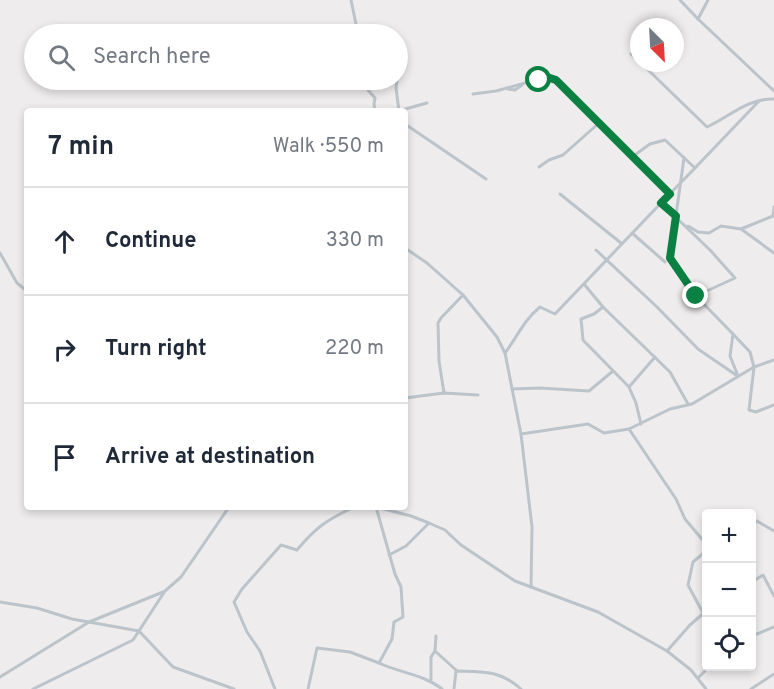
<!DOCTYPE html>
<html lang="en">
<head>
<meta charset="utf-8">
<style>
  body { margin:0; font-family:Overpass,sans-serif; background:#f2f2f3; color:#1f2937 }
  .controls { position:absolute; right:18px; bottom:18px; display:grid; overflow:hidden; border-radius:6px; box-shadow:0 3px 9px #0003 }
  .controls button { width:54px; height:54px; display:grid; place-items:center; padding:0; border:0; border-bottom:2px solid #e0e1e3; background:#fff; color:#1f2937; font:30px sans-serif }
  .compass { position:absolute; left:630px; top:18px; width:54px; height:54px; border-radius:50%; background:#fff; box-shadow:0 3px 9px #0003; rotate:156deg }
  .stop { position:absolute; width:18px; height:18px; margin:-14px; border:4px solid #0b8043; border-radius:50%; background:#fff }
  .stop.end { background:#0b8043; border-color:#fff; box-shadow:0 2px 6px #0008 }
  .list { margin:0; padding:0; list-style:none }
  h2 { display:flex; justify-content:space-between; align-items:center; height:78px; margin:0; padding:0 24px; font-size:26px }
  h2 small { font-size:20px; font-weight:400; color:#747a83 }
  .list li { display:grid; grid-template-columns:39px 1fr auto; gap:18px; align-items:center; box-sizing:border-box; height:108px; padding:0 24px; border-top:2px solid #e0e1e3 }
  .list b { display:block; font-size:22px; white-space:nowrap }
  .list em { font-size:20px; font-style:normal; color:#747a83 }
  .icon { flex:none; width:33px; height:33px; fill:none; stroke:currentColor; stroke-width:2; stroke-linecap:round; stroke-linejoin:round }
  .map { position:relative; flex:none; width:774px; height:689px; overflow:hidden }
  .search { position:absolute; background:#fff; box-shadow:0 3px 9px #0003; left:24px; top:24px; width:384px; height:66px; display:flex; align-items:center; gap:15px; box-sizing:border-box; padding:0 21px; border-radius:33px; color:#747a83; font-size:22px }
  .panel { position:absolute; background:#fff; box-shadow:0 3px 9px #0003; left:24px; top:108px; width:384px; height:402px; border-radius:6px }
  .map>svg:first-child { display:block }
  .lines { fill:none; stroke-linecap:round; stroke-linejoin:round }
  .street { stroke:#bcc4cb; stroke-width:3 }
  .route { stroke:#0b8043; stroke-width:8 }
</style>
</head>
<body>
<div class="map">
<svg width="774" height="689" viewBox="0 0 774 689">
  <rect width="100%" height="100%" fill="#efeced"/>
  <g class="lines">
    <g class="street">
      <path d="M351 0 358 34"/>
      <path d="M680 0 698 19 774 91"/>
      <path d="M698 19 708 0"/>
      <path d="M631 54 639 61"/>
      <path d="M641 63 707 127C729 117 748 98 774 99"/>
      <path d="M366 80 368 90 375 98 374 104 375 111"/>
      <path d="M508 89 515 90 522 85"/>
      <path d="M473 94 496 91 547 77 556 80 670 193"/>
      <path d="M398 111 427 103"/>
      <path d="M399 111 396 88 399 65"/>
      <path d="M405 124 486 179"/>
      <path d="M632 157 650 144 665 140 695 168 759 101"/>
      <path d="M684 158 670 258 696 296 733 334 730 356 738 376"/>
      <path d="M539 167 549 160 563 155 599 123"/>
      <path d="M560 194 621 243"/>
      <path d="M661 203 695 168"/>
      <path d="M688 226 698 232 709 233 721 226 741 229 774 253"/>
      <path d="M741 229 773 216 774 207"/>
      <path d="M632 233 665 262"/>
      <path d="M405 248 427 263 463 295 497 337 505 353 521 434"/>
      <path d="M596 250 657 307 698 349 736 375"/>
      <path d="M0 253 17 283 27 291"/>
      <path d="M584 284 603 307 670 372 688 404"/>
      <path d="M603 307 594 314 581 319 583 340 629 387 636 403 641 424"/>
      <path d="M733 334 750 352 754 367 749 410 756 412 774 405"/>
      <path d="M505 353C517 337 524 320 540 307L555 314 661 203 710 250 735 278 696 296"/>
      <path d="M629 387 655 357"/>
      <path d="M512 389 540 388 589 391 613 371"/>
      <path d="M444 393 439 361 438 323 441 318 463 295"/>
      <path d="M405 398 444 393 478 395"/>
      <path d="M629 429 676 499 685 519 706 544"/>
      <path d="M376 507 411 516 429 523 445 530 461 545 515 581 598 612 667 651 691 670 706 689"/>
      <path d="M752 524 757 521 774 531"/>
      <path d="M706 551 693 562 688 585 703 613 706 627"/>
      <path d="M389 555 406 546 429 523"/>
      <path d="M752 582 763 575 774 596"/>
      <path d="M531 587 532 527 521 434 588 424 604 433 629 429 670 409 692 404 754 367 774 360"/>
      <path d="M0 602 37 608 72 619 139 631 173 667 234 689"/>
      <path d="M752 636 774 627"/>
      <path d="M435 651 456 670"/>
      <path d="M667 651 690 625 706 611"/>
      <path d="M379 663C400 673 423 674 442 689"/>
      <path d="M0 677 89 622 163 592"/>
      <path d="M698 678 710 666"/>
      <path d="M431 680V657L435 651 436 636"/>
      <path d="M33 689 133 640 165 591 181 577 229 507"/>
      <path d="M275 689 260 651 247 632 234 602 242 589 281 545 297 550C316 527 327 520 354 507"/>
      <path d="M308 689 317 648 350 652 379 663 392 639 394 622 403 617 401 587 395 574 376 507"/>
      <path d="M454 689 456 671C484 672 500 670 521 689"/>
      <path d="M751 689 774 674"/>
    </g>
  </g>
  <g class="lines">
    <path class="route" d="M539 80 547 77 556 80 670 194 661 203 676 216 670 258 696 296"/>
  </g>
</svg>
<div class="controls">
<button>+</button>
<button>−</button>
<button><svg class="icon" aria-label="locate" viewBox="0 0 24 24"><circle cx="12" cy="12" r="6"/><path d="M12 2v4M12 18v4M2 12h4M18 12h4"/></svg></button>
</div>
<svg class="compass" viewBox="-18 -18 36 36"><path d="M0-13l5 13h-10z" fill="#e53935"/><path d="M0 13l5-13h-10z" fill="#747a83"/></svg>
<div class="stop" style="left:539px;top:80px"></div>
<div class="stop end" style="left:696px;top:296px"></div>
<div class="search"><svg class="icon" aria-label="search" viewBox="0 0 24 24"><circle cx="10" cy="10" r="6"/><path d="M15 15l6 6"/></svg>Search here</div>
<section class="panel">
<h2>7 min<small>Walk · 550 m</small></h2>
<ul class="list">
<li><svg class="icon" aria-label="ahead" viewBox="0 0 24 24"><path d="M12 20V5M6 11l6-6 6 6"/></svg><div><b>Continue</b></div><em>330 m</em></li>
<li><svg class="icon" aria-label="right" viewBox="0 0 24 24"><path d="M7 20v-9h11M14 6l5 5-5 5"/></svg><div><b>Turn right</b></div><em>220 m</em></li>
<li><svg class="icon" aria-label="arrive" viewBox="0 0 24 24"><path d="M6 21V4h12l-3 4 3 4H6"/></svg><div><b>Arrive at destination</b></div></li>
</ul>
</section>
</div>
</body>
</html>
